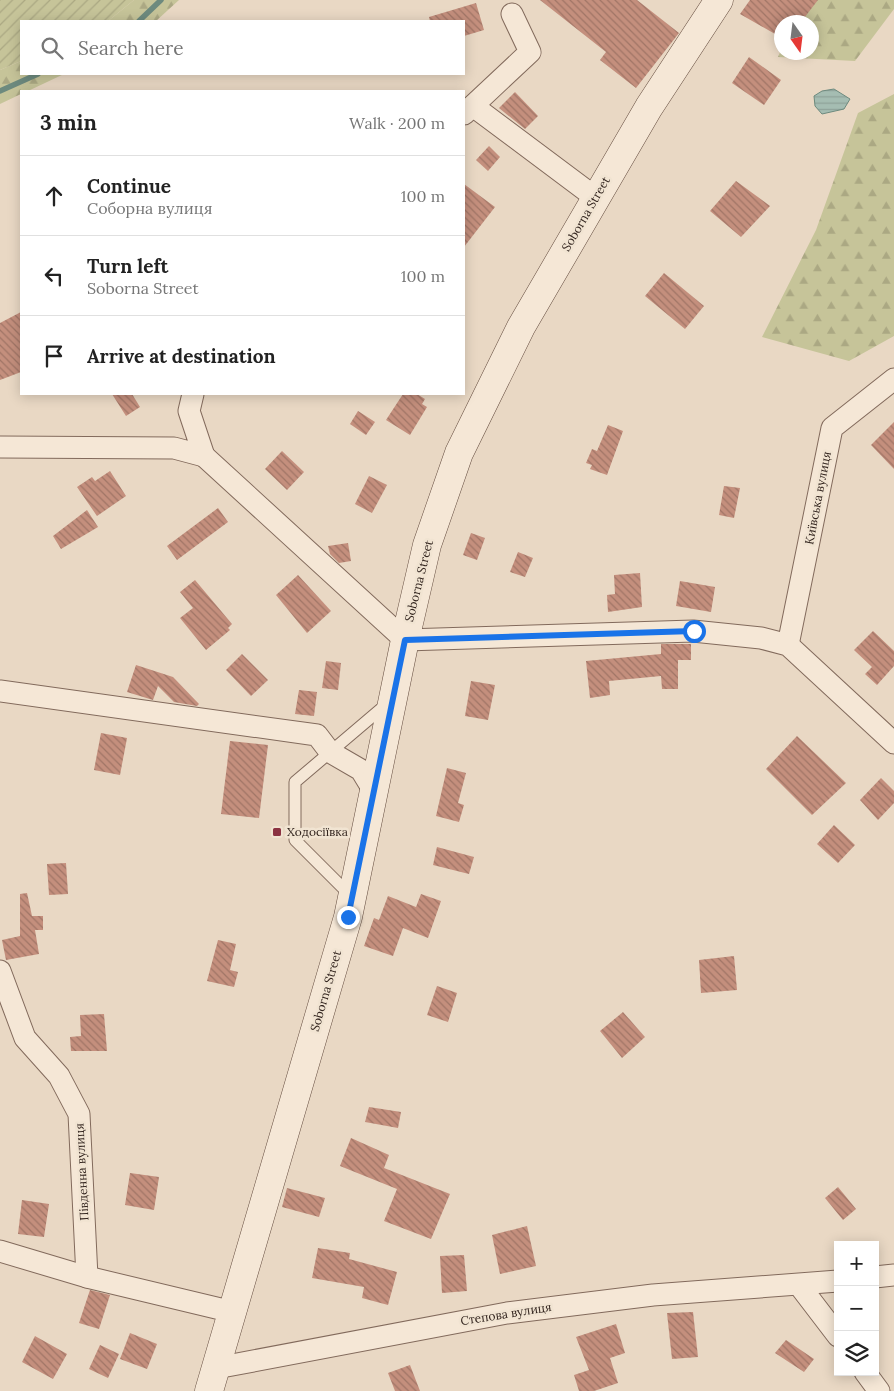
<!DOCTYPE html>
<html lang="en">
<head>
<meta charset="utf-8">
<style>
  body { margin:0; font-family:Lora,serif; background:#f2f2f2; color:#222 }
  .controls { position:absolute; right:15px; bottom:15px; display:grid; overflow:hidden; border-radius:0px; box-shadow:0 2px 12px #0003 }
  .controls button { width:45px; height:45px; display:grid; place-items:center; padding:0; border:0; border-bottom:1px solid #e0e0e0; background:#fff; color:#222; font:25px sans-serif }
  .compass { position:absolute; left:774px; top:15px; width:45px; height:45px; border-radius:50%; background:#fff; box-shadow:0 2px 12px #0003; rotate:166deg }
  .stop { position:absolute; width:15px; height:15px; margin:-11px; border:4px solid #1a73e8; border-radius:50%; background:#fff }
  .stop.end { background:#1a73e8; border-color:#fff; box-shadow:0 1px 5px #0008 }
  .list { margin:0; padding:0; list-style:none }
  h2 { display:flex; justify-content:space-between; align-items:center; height:65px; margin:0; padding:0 20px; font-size:21px }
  h2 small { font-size:16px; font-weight:400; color:#767676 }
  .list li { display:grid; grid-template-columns:32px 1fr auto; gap:15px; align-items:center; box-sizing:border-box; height:80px; padding:0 20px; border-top:1px solid #e0e0e0 }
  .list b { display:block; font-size:19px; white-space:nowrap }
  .list p { margin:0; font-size:16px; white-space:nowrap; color:#767676 }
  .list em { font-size:16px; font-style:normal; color:#767676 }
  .icon { flex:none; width:28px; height:28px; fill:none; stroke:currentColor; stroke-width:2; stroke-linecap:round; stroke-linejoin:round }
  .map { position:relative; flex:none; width:894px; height:1391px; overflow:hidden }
  .search { position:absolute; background:#fff; box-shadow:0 2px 12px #0003; left:20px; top:20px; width:445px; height:55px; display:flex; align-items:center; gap:12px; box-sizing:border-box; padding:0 18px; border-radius:0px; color:#767676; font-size:19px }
  .panel { position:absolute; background:#fff; box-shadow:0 2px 12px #0003; left:20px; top:90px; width:445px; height:305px; border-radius:0px }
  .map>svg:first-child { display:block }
  .forest { fill:url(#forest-firs) }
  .garden { fill:url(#garden-furrows) }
  .water { fill:url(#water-rules); stroke:#6d8a7e }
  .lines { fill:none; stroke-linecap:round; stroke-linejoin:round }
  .stream { stroke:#6d8a7e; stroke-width:5.5 }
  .building { fill:url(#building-back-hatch) }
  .lane-casing { stroke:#826a5c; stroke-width:13 }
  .street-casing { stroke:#826a5c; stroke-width:23 }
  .secondary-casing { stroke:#644c3f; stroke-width:29 }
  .lane { stroke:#f5e7d6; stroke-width:11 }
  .street { stroke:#f5e7d6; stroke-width:21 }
  .secondary { stroke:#f5e7d6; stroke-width:28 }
  .route { stroke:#1a73e8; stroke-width:6 }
  .poi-dot { fill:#8b3241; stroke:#f1e4d2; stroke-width:2 }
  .labels { text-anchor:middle; stroke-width:5; stroke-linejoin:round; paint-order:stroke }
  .street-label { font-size:12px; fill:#33251f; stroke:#f1e4d2 }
  .poi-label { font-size:12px; fill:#33251f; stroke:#f1e4d2; text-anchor:start }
</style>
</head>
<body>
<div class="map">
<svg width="894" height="1391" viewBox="0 0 894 1391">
  <defs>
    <pattern id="forest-firs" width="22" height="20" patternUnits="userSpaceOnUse" patternTransform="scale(1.25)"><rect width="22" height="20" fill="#c6c499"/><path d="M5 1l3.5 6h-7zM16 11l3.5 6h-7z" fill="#aba883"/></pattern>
    <pattern id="garden-furrows" width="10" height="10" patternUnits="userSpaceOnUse" patternTransform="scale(1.25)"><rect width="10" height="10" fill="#c6c499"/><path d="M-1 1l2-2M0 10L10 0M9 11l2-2" fill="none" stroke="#aba883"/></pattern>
    <pattern id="water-rules" width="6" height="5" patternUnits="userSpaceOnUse" patternTransform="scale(1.25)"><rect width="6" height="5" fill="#a5bdb2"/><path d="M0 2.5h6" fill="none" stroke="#8ea299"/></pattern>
    <pattern id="building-back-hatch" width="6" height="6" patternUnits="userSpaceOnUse" patternTransform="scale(1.25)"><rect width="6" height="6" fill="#c48f7d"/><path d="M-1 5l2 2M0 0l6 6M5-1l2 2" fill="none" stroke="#a07566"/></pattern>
  </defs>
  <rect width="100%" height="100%" fill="#e9d8c4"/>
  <g class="forest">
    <path d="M134 0H179L156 21H108Z"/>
    <path d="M813 0H894V9L855 61 778 57 781 50 782 52H812V22H799Z"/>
    <path d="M21 61V74H64L28 91H21V94L0 104V70Z"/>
    <path d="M894 94V336L849 361 762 337 816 230 858 113Z"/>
  </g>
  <path class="garden" d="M0 0H134L108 21H21V61L0 70Z"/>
  <path class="water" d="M834 89 850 99 844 109 822 114 815 106 814 96 822 91Z"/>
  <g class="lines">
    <g class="stream">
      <path d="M139 21 161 0"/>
      <path d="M0 91 38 74"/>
    </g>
  </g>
  <g class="building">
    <path d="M540 0H637L679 33 636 88 600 60 606 52Z"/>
    <path d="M750 0H818L801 22H782V38L740 14Z"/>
    <path d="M476 3 484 30 464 36V21H430L429 17Z"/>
    <path d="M749 57 781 80 764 105 732 83Z"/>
    <path d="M515 92 538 116 525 129 499 108Z"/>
    <path d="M489 146 500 157 488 171 476 160Z"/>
    <path d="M736 181 770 206 741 237 710 211Z"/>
    <path d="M464 184 495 207 464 247Z"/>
    <path d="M664 273 704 306 685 329 645 296Z"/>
    <path d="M21 312V372L0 380V323Z"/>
    <path d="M112 394H132L140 407 126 416Z"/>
    <path d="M403 394H417L425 399 422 404 427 407 410 435 386 420Z"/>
    <path d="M358 411 375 422 366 435 350 424Z"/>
    <path d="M894 422V469L871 445Z"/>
    <path d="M608 425 623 431 607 475 590 469 592 465 586 463 592 449 597 451Z"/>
    <path d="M282 451 304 472 287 490 265 469Z"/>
    <path d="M110 471 126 496 97 516 77 487 92 477 95 481Z"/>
    <path d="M369 476 387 485 372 513 355 504Z"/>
    <path d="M724 486 740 488 734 518 719 515Z"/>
    <path d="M218 508 228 522 177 560 167 546Z"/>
    <path d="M87 510 98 527 61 549 53 536Z"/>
    <path d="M471 533 485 538 477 560 463 555Z"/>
    <path d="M348 543 351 561 339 563 330 554 328 546Z"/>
    <path d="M518 552 533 558 525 577 510 572Z"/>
    <path d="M640 573 642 607 608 612 607 595 615 594 614 575Z"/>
    <path d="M298 575 331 611 307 633 276 595Z"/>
    <path d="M195 580 232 624 228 628 230 630 206 650 180 618 193 608 180 592Z"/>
    <path d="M680 581 715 587 711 612 676 606Z"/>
    <path d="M873 631 894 651V666L877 685 865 674 872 667 854 650Z"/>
    <path d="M661 644H691V660H678V689H662L661 676 609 681 610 695 590 698 586 661 661 654Z"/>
    <path d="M242 654 268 680 251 696 226 670Z"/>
    <path d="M326 661 341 663 338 690 322 688Z"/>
    <path d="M136 665 173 677 199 704 197 706 174 702 158 686 153 700 127 692Z"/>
    <path d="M471 681 495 685 488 720 465 716Z"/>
    <path d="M299 690 317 692 314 716 295 714Z"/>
    <path d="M101 733 127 738 120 775 94 770Z"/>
    <path d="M797 736 846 783 812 815 766 769Z"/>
    <path d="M230 741 268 745 259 818 221 814Z"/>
    <path d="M447 768 466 773 458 803 464 805 459 822 436 816Z"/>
    <path d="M881 778 894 791V803L878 820 860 800Z"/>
    <path d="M834 825 855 845 838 863 817 844Z"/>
    <path d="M437 847 474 857 469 874 433 865Z"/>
    <path d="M66 863 68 894 49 895 47 864Z"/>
    <path d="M27 893 32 916H43V930H35L39 954 6 960 2 940 20 936V894Z"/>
    <path d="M421 894 441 901 428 938 403 928 393 956 364 946 374 918 379 920 388 896 416 907Z"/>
    <path d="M218 940 236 944 230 970 238 972 234 987 207 981Z"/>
    <path d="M734 956 737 990 701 993 699 960Z"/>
    <path d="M437 986 457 993 448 1022 427 1015Z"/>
    <path d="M623 1012 645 1037 622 1058 600 1031Z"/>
    <path d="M104 1014 107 1051H71L70 1037 81 1036 80 1015Z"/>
    <path d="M369 1107 401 1112 398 1128 365 1122Z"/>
    <path d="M351 1138 389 1155 384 1168 450 1194 431 1239 384 1221 397 1189 340 1166Z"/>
    <path d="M130 1173 159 1177 154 1210 125 1205Z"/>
    <path d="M838 1187 856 1209 843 1220 825 1198Z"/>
    <path d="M287 1188 325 1198 319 1217 282 1207Z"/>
    <path d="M22 1200 49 1204 44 1237 18 1234Z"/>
    <path d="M527 1226 536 1266 500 1274 492 1235Z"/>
    <path d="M318 1248 350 1253 349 1259 397 1272 388 1305 362 1298 364 1287 312 1278Z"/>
    <path d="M464 1255 467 1291 442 1293 440 1256Z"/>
    <path d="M90 1290 110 1295 99 1329 79 1323Z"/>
    <path d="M693 1312 698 1357 672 1359 667 1313Z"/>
    <path d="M616 1324 625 1353 610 1358 618 1383 594 1391H579L574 1375 589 1370 576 1337Z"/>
    <path d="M130 1333 157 1344 147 1369 120 1359Z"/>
    <path d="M35 1336 67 1354 53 1379 22 1362Z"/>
    <path d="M786 1340 814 1359 804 1372 775 1353Z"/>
    <path d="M100 1345 119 1354 108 1378 89 1369Z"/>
    <path d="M410 1365 420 1391H395L388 1373Z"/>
  </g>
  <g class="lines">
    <g class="lane-casing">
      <path id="lane" d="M351 896 295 840V782L388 703"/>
    </g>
    <g class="street-casing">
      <g id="street">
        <path d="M473 106 596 198"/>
        <path d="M464 114 530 52 512 14"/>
        <path d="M0 447 174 448 204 456 189 411 193 394"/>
        <path d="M204 456 405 640 693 631 761 638 788 645 894 743"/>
        <path d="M788 645 832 428 894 379"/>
        <path d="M0 691 317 735 330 752 361 770 375 793"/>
        <path d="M0 971 25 1038 59 1076 79 1114 87 1277"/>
        <path d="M0 1251 87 1277 233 1312"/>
        <path d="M875 1277 894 1275"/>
        <path d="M799 1285 838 1336"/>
        <path d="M216 1368 507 1313 653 1295 838 1281"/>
        <path d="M865 1372 879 1391"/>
      </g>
    </g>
    <g class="secondary-casing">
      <path id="secondary" d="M209 1391 348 917 405 640 427 545 459 453 521 327 649 107 719 0"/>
    </g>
    <use href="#lane" class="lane"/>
    <use href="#street" class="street"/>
    <use href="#secondary" class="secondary"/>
  </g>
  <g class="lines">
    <path class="route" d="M348 917 405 640 694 631"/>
  </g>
  <rect class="poi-dot" x="272" y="827" width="10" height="10" rx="2.5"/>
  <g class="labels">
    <g class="street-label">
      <text transform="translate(586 214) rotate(-60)" y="4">Soborna Street</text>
      <text transform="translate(818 498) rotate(-79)" y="4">Київська вулиця</text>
      <text transform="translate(419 581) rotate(-76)" y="4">Soborna Street</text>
      <text transform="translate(326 991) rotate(-74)" y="4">Soborna Street</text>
      <text transform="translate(82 1172) rotate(-93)" y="4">Південна вулиця</text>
      <text transform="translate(506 1314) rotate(-9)" y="4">Степова вулиця</text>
    </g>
    <g class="poi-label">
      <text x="287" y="836">Ходосіївка</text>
    </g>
  </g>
</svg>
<div class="controls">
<button>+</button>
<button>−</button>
<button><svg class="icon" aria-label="layers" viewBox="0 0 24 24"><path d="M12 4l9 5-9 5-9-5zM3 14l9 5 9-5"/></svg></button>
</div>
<svg class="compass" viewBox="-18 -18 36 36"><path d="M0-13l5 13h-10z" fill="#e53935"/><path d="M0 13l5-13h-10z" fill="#767676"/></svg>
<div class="stop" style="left:694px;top:631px"></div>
<div class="stop end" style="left:348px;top:917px"></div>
<div class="search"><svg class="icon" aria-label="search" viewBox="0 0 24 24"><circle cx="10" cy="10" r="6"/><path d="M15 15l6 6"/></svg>Search here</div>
<section class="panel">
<h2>3 min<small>Walk · 200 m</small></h2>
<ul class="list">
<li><svg class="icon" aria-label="ahead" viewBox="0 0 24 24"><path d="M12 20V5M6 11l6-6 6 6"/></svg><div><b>Continue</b><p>Соборна вулиця</p></div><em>100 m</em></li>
<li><svg class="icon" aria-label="left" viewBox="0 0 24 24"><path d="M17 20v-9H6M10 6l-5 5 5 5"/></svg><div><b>Turn left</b><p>Soborna Street</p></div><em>100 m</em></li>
<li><svg class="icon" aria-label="arrive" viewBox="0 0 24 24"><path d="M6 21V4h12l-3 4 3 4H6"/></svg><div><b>Arrive at destination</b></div></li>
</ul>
</section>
</div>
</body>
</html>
